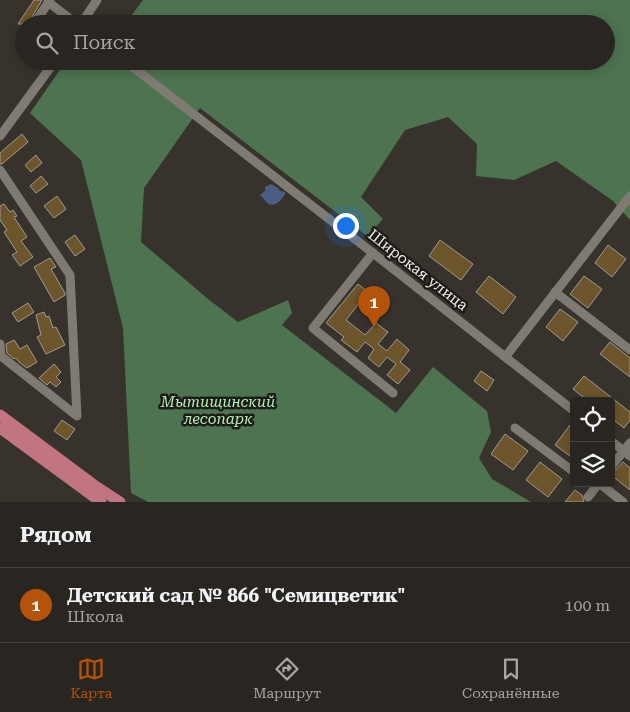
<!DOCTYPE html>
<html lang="ru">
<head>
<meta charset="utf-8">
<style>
  body { margin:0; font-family:"Roboto Serif",serif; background:#35322e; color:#f1f3f6 }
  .controls { position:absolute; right:15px; bottom:15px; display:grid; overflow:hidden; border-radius:5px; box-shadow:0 2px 12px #0003 }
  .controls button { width:45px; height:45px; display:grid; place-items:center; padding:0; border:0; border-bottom:1px solid #45433f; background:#292621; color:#f1f3f6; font:25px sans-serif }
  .you { position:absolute; left:345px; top:225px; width:18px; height:18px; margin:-12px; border:4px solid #fff; border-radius:50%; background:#1a73e8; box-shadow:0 0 0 8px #1a73e833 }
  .badge { display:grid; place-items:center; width:32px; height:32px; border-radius:50%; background:#b45309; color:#fff; font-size:16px; font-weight:700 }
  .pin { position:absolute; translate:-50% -41px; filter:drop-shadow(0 1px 2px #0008) }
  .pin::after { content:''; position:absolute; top:26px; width:18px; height:15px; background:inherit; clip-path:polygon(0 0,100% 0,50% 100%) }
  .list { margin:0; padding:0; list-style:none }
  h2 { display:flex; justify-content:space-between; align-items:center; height:65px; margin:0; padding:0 20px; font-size:21px }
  h2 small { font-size:16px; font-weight:400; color:#a5a5a5 }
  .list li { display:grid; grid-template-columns:32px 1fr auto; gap:15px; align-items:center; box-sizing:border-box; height:75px; padding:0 20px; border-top:1px solid #45433f }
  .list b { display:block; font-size:19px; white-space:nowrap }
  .list p { margin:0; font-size:16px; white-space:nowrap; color:#a5a5a5 }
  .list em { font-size:16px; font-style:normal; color:#a5a5a5 }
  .icon { flex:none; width:28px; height:28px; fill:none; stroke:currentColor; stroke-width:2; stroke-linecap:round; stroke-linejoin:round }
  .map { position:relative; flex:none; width:630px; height:502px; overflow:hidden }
  .search { position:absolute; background:#292621; box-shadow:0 2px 12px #0003; left:15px; right:15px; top:15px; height:55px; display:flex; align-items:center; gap:12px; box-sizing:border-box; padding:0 18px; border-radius:28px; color:#a5a5a5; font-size:19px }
  .sheet { height:140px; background:#292621 }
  nav { display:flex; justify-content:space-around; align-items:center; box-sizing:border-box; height:70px; border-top:1px solid #45433f; background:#292621; font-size:14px; color:#a5a5a5 }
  nav a { display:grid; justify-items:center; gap:2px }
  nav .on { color:#b45309 }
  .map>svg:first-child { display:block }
  .forest { fill:#4e7351 }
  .water { fill:#4b5d84 }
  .building { fill:#6d552b; stroke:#a09b93 }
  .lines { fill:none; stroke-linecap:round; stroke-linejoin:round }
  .minor { stroke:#7f7b73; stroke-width:9 }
  .major { stroke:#c37481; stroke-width:11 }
  .labels { text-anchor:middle; stroke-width:5; stroke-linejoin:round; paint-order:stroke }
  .street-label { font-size:15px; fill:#f1eee9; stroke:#1d1b18 }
  .park-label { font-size:15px; font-style:italic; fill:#b3efb8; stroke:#1d1b18 }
</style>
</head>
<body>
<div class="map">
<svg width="630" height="502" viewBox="0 0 630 502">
  <rect width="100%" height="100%" fill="#37332c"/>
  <path class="forest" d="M143 0H630V220L613 201 556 161 514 180 476 176 477 144 448 117 405 130 361 197 383 219 367 236 200 108 144 188 141 242 208 299 238 322 288 300 292 313 282 325 396 413 433 367 487 411 491 432 479 458 492 479 531 502H148L131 493 123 328 81 160 30 113 66 61H606V24H125Z"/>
  <path class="water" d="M271 184 278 188 280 191 285 192V194C282 199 276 207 269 204 266 203 263 197 260 195L265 191V187Z"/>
  <g class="building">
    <path d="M34 0H42L28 24H18Z"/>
    <path d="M22 134 28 142 2 164H0V153Z"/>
    <path d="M36 155 42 163 31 172 25 165Z"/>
    <path d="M41 176 48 184 36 193 30 186Z"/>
    <path d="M57 196 66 209 54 218 44 206Z"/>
    <path d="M4 204 10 212 13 210 17 216 14 217 27 237 21 241 33 257 20 266 12 255 17 252 4 232 7 230 0 220V206Z"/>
    <path d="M75 235 85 249 75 256 65 242Z"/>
    <path d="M440 240 473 264 461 280 429 256Z"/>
    <path d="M608 245 626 259 612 277 595 263Z"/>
    <path d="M50 258 56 267 51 269 65 293V295L54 302 34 267Z"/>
    <path d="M489 276 516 297 503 314 476 292Z"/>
    <path d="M584 276 602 289 588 308 570 294Z"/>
    <path d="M358 284 368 292 346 320 365 335 376 323 388 332 378 344 387 351 397 339 409 350 400 362 410 370 398 384 387 375 396 364 387 357 379 367 368 358 374 349 365 342 357 352 341 340 344 337 326 323Z"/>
    <path d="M28 303 34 312 18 322 12 313Z"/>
    <path d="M560 309 578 322 563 341 546 327Z"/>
    <path d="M44 312 46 317 49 316 53 328 56 327 65 345 46 354 37 337 41 335 36 315Z"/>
    <path d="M14 340 20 349 27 345 37 362 27 368 19 362 16 358 14 359 7 353 6 344Z"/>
    <path d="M610 342 630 358V377L600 354Z"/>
    <path d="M54 364 61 372 56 377 61 382 56 387 50 382 47 385 39 378Z"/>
    <path d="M481 371 494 380 487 391 474 381Z"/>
    <path d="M584 376 630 412V420L624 428 611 418V401H588L573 389Z"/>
    <path d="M62 420 75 429 67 440 54 431Z"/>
    <path d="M570 425 574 428V459L555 445Z"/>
    <path d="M505 434 528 451 513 470 491 454Z"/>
    <path d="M540 462 562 479 548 497 526 480Z"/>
    <path d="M623 462 630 468V490L611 475Z"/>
    <path d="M575 490 582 495 584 502H565Z"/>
  </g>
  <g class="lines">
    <g class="minor">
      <path d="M48 2 77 24"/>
      <path d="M34 24 50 0"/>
      <path d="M81 24 97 0"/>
      <path d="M125 61 373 253 574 411"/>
      <path d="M0 136 55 61"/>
      <path d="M0 170 70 275 77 416 1 356 0 344"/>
      <path d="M373 253 313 328 393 393"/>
      <path d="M555 292 630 350"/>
      <path d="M506 356 630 196"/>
      <path d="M515 428 574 472"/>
      <path d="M611 441 630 456"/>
      <path d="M611 467 630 443"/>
      <path d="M599 483 623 502"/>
      <path d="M588 497 599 483"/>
    </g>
    <g class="major">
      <path d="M0 415 94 485 120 502"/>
      <path d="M0 428 101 502"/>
    </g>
  </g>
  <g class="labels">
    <g class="street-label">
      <text transform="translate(418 270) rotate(38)" y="5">Широкая улица</text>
    </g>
    <g class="park-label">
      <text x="218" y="407">Мытищинский<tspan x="218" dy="17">лесопарк</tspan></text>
    </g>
  </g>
</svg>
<div class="controls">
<button><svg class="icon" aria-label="locate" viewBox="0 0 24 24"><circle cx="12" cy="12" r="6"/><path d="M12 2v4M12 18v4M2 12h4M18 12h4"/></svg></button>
<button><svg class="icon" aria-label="layers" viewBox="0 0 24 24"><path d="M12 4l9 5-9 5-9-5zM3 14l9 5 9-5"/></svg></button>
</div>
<div class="you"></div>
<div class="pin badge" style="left:374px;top:327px">1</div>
<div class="search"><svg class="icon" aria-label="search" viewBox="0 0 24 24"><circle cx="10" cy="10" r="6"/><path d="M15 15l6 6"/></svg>Поиск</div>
</div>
<section class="sheet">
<h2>Рядом<small></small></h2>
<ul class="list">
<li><span class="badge">1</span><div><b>Детский сад № 866 &quot;Семицветик&quot;</b><p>Школа</p></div><em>100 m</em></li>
</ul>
</section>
<nav>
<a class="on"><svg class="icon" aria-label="map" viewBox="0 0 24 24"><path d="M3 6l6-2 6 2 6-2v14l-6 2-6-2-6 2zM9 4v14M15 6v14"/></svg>Карта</a>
<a><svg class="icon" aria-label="directions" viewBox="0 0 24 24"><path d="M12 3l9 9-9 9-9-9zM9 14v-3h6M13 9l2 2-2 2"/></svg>Маршрут</a>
<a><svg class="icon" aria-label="saved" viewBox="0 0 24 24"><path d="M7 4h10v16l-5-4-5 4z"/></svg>Сохранённые</a>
</nav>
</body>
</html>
